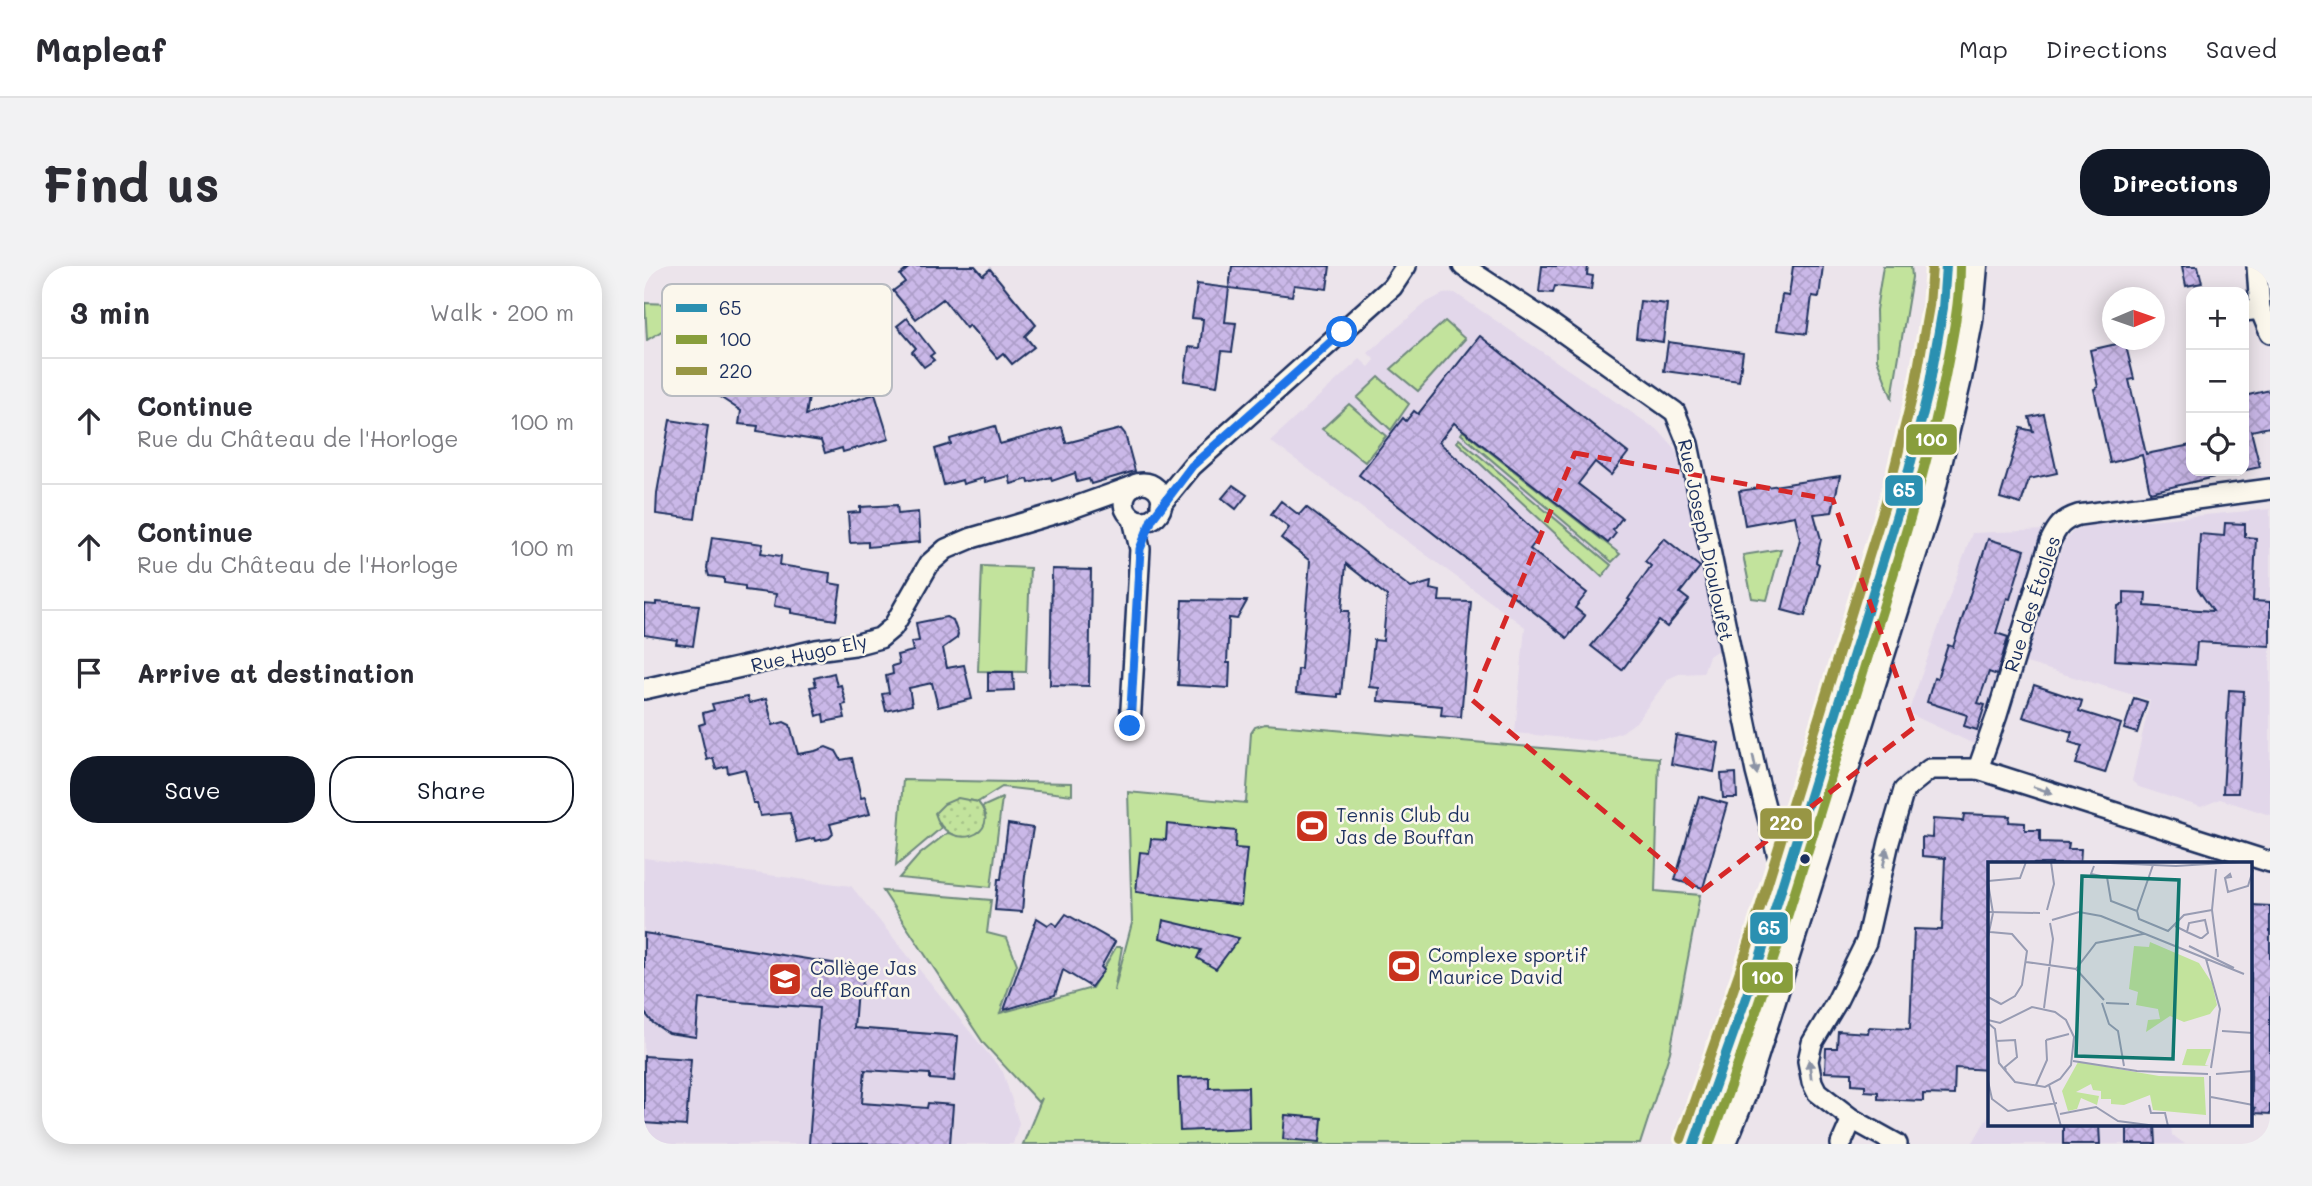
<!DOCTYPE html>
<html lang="en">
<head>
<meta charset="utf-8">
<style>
  body { margin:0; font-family:Mali,sans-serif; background:#f2f2f3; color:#2b2b33 }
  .controls { position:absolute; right:21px; top:21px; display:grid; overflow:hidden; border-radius:14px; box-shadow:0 4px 18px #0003 }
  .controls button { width:63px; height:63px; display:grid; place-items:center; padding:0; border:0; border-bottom:2px solid #e1e1e2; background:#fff; color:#2b2b33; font:35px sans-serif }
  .compass { position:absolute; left:1458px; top:21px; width:63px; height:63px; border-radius:50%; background:#fff; box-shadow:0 4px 18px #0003; rotate:88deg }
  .stop { position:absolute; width:21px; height:21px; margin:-16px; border:5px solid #1a73e8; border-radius:50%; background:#fff }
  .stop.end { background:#1a73e8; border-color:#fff; box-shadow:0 2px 7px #0008 }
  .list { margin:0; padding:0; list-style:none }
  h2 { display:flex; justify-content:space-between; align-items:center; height:91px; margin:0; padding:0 28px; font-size:30px }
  h2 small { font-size:23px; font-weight:400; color:#7c7c81 }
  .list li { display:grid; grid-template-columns:46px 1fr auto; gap:21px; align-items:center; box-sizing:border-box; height:126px; padding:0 28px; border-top:2px solid #e1e1e2 }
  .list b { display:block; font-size:26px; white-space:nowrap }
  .list p { margin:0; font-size:23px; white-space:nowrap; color:#7c7c81 }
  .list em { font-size:23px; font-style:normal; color:#7c7c81 }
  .actions { display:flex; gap:14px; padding:21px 28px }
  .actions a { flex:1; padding:16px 0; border:2px solid #111827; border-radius:28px; text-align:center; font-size:24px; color:#111827 }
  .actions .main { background:#111827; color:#fff }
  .icon { flex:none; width:38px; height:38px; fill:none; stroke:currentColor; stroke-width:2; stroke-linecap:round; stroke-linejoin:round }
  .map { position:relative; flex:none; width:1626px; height:878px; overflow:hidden; border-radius:28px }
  header { display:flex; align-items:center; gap:42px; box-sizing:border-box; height:98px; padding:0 35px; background:#fff; border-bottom:2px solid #e1e1e2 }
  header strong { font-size:33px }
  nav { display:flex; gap:38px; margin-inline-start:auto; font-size:24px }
  .intro { display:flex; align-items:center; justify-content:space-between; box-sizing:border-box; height:168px; padding:0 42px }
  h1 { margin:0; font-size:49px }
  .button { padding:18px 32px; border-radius:28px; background:#111827; color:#fff; font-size:24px; font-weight:700 }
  main { display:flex; gap:42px; padding:0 42px }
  aside { flex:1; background:#fff; border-radius:28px; box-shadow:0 4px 18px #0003 }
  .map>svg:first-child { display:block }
  .built { fill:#e2d7ea }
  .grass { fill:#c2e39c; stroke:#6e897d; stroke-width:2 }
  .park { fill:url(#park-dots); stroke:#6e897d; stroke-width:2 }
  .building { fill:url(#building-cross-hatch); stroke:#1b2f5e; stroke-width:2 }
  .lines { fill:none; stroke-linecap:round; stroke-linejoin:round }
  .minor-casing { stroke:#1b2f5e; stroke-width:24 }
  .primary-casing { stroke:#1b2f5e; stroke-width:35 }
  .minor { stroke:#fbf7ec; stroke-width:19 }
  .primary { stroke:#fbf7ec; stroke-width:30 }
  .bus-1-casing { stroke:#fbf7ec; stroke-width:16 }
  .bus-2-casing { stroke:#fbf7ec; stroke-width:16 }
  .bus-3-casing { stroke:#fbf7ec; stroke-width:16 }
  .bus-1 { stroke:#2b90b1; stroke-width:10 }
  .bus-2 { stroke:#889e3c; stroke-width:10 }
  .bus-3 { stroke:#989644; stroke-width:10 }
  .oneway { fill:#8b93a5 }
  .route { stroke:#1a73e8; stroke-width:9 }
  .marked { fill:none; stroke:#d62828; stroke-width:5; stroke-dasharray:14 9; stroke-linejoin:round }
  .bus-dot { fill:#1b2f5e; stroke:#fbf7ec; stroke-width:2.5 }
  .labels { text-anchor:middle; stroke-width:5; stroke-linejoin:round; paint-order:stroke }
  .street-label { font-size:19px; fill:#1b2f5e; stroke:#fbf7ec }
  .poi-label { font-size:19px; fill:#1b2f5e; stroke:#fbf7ec; text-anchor:start }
  .inset-road { fill:none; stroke:#989cb3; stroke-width:2 }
  .view { fill:#0f766e; fill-opacity:0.15; stroke:#0f766e; stroke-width:3.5 }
  .inset-edge { fill:none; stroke:#1b2f5e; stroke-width:3.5 }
  .key { fill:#fbf7ec; stroke:#b8bbc1; stroke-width:2 }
  .key-label { font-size:19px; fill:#1b2f5e }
  .line-badge { stroke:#fbf7ec; stroke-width:2.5 }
  .badge-label { font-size:19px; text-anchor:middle; font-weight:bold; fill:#fff }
</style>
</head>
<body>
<header>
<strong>Mapleaf</strong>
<nav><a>Map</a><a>Directions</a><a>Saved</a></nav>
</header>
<div class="intro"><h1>Find us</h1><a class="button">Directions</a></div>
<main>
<aside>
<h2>3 min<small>Walk · 200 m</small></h2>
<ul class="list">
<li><svg class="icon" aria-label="ahead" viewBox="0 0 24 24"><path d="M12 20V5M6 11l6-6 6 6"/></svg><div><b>Continue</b><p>Rue du Château de l'Horloge</p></div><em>100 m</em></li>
<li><svg class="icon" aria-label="ahead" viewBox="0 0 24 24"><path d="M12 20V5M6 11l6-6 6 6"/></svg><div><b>Continue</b><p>Rue du Château de l'Horloge</p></div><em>100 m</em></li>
<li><svg class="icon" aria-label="arrive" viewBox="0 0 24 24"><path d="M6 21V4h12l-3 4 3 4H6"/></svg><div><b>Arrive at destination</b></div></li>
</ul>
<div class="actions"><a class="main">Save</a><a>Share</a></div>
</aside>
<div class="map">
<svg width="1626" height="878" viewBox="0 0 1626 878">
  <defs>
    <pattern id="park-dots" width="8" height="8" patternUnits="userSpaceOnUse" patternTransform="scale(1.75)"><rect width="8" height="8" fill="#c2e39c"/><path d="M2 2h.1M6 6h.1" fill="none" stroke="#a6c389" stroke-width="1.8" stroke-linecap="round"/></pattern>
    <pattern id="building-cross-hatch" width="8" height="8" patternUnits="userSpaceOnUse" patternTransform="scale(1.75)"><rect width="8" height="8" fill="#cab8e8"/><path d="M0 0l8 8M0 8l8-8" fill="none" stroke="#ad9ec9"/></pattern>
  </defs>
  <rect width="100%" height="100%" fill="#ece4eb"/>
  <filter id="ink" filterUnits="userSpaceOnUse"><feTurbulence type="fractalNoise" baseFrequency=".0143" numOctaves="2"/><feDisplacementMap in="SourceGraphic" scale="14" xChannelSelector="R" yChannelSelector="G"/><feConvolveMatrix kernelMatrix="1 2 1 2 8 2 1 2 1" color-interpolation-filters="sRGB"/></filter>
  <g filter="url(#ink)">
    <g class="built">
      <path d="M811 27 1015 165 1032 184 1078 379 1077 382 1065 390 1059 407 1035 408 1024 413 992 456 978 466 950 475 871 467 881 361 626 175 716 93 725 101 731 94 724 87 783 36 799 28Z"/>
      <path d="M1626 243V549L1576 533 1557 541 1495 521 1488 515 1506 434 1379 396 1420 276 1429 265 1440 260Z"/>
      <path d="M1402 264 1332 479 1264 447 1328 267Z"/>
      <path d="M0 592 207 620 359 806 375 857 369 878H0Z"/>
      <path d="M1346 847V859H1527L1528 869 1541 878H1328Z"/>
    </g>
    <g class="grass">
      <path d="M1239 0H1267L1268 11 1248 132 1233 93 1232 44Z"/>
      <path d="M1 37 52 39 55 42 3 74Z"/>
      <path d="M801 55 821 73 774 125 747 103Z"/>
      <path d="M735 111 765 138 747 164 713 132Z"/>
      <path d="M705 138 742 170 721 196 678 163Z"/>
      <path d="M819 165 976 288 968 296 817 168Z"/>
      <path d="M815 173 967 299 958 311 813 176Z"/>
      <path d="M1137 283 1123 334 1108 332 1099 289Z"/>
      <path d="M338 300 386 302 382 406 334 405Z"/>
      <path d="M621 458 1015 492 1011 625 1056 629 1026 786 996 878H379L398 832 394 836 340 778 239 625 347 634 343 667 363 672 373 698 356 747 448 722 472 681H478L470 725 488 657 484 526 602 537 607 467 611 461Z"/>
      <path d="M259 514 428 517V529L358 521 334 536 325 534 294 557 297 562 252 600Z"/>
      <path d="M358 532 347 621 255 612 275 589 303 567 309 568 342 549 338 541Z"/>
    </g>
    <path class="park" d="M314 532 334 536C362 569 303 589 291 547L300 538Z"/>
    <g class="building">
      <path d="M267 0H331L339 9 346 3 392 59 381 70 390 81 368 98 359 87 353 92 325 59 322 62 299 33 272 53 249 25 261 16 256 9Z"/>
      <path d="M588 0H686L683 23 650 19 648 30 585 22Z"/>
      <path d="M898 0H944L943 9 949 10 947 24 911 20 909 27 895 26Z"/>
      <path d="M1149 0H1179L1175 31 1168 30 1163 68 1133 64 1138 29 1145 30Z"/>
      <path d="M1538 0H1554L1558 17 1542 20Z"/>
      <path d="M553 18 585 22 581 56 592 57 588 86 578 85 573 120 540 115 545 81 556 82 559 53 548 52Z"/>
      <path d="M996 35 1023 38 1019 76 992 72Z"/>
      <path d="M263 52 290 87 286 90 290 94 280 101 268 86 272 82 253 60Z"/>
      <path d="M49 65 59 71 62 67 105 94 91 116 166 125 162 149 231 128 245 173 199 186 198 182 181 187 177 175 113 165 114 160 95 158 97 145 41 108 44 104 29 95Z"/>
      <path d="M836 70 984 187 967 209 951 196 934 218 978 252 969 264 972 267 964 277 810 157 795 176 896 270 886 283 943 327 931 342 941 350 923 372 715 209 759 152 762 155 770 145 774 148Z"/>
      <path d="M1024 76 1099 86 1095 115 1020 105Z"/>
      <path d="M1481 76 1490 113 1485 114 1502 188 1547 179V205H1575V210L1506 226 1498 189 1466 197 1450 123 1454 121 1446 84Z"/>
      <path d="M1626 124V161L1607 165 1616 201 1602 204 1600 155H1602L1600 130Z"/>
      <path d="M1400 148 1413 207 1385 213 1377 238 1356 232 1377 162 1389 165 1385 151Z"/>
      <path d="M26 154 64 160 51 253 12 248 13 227Z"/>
      <path d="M351 160 356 178 418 161 422 177 477 163 481 168 491 205 447 218 445 213 433 216 431 207 408 215 407 211 385 217 384 213 367 218 365 210 341 216 340 212 319 218 318 214 300 219 291 183 307 178 306 173Z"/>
      <path d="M1196 210 1188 246 1170 248 1177 273 1172 296 1175 298 1161 350 1138 344 1156 273 1151 250 1101 259 1095 225Z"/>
      <path d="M589 219 603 229 592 243 578 232Z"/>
      <path d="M637 235 655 249 662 241 767 322 787 316 786 323 796 325 795 335 827 336 817 451 797 449 798 440 734 435 735 422 725 421 730 374 739 375 743 330 702 298 698 345H705L697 428H694V431L652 427 654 403H657L666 295 637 272 645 262 627 248Z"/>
      <path d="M253 239 254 248 274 246 276 276 224 281V276L206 277 204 247 216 246V241Z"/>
      <path d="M1581 257 1601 258V271L1612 272 1609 335 1626 336V380L1553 376 1551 399 1471 394 1474 340 1480 338V326L1502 327 1501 340 1569 345 1553 322 1556 268 1580 270Z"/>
      <path d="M68 271 119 278 117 287 137 290 136 299 186 307 185 317 197 319 192 354 147 347V343L130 340 132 328 101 324V320L80 317V312L65 310 63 302Z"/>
      <path d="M1020 272 1056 301 1036 327 1045 334 1023 361 1015 355 978 404 947 380 986 334 984 333 1007 300 1001 295Z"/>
      <path d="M1344 273 1381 284 1366 333 1363 332 1352 367 1364 371 1353 409 1345 406 1334 437 1341 439 1333 464 1320 460 1323 449 1283 436 1290 412 1293 413 1304 379 1309 381Z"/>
      <path d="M408 303 447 304 445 420 406 419Z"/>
      <path d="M538 334 603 335 593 353 585 352 583 397H586L585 422 534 419Z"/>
      <path d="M12 336 55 339 49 380 32 378 33 374 0 369V338L12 339Z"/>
      <path d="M302 351 309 354 314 368 313 372 299 382 303 402 320 399 328 433 294 441 288 417 265 422 268 439 242 445 238 428 245 427 242 410 249 408 248 400 255 398 253 389 269 385 267 376 275 375 272 357Z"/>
      <path d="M344 406H369L370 424 344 425Z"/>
      <path d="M190 407 193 420 197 419 202 438 198 439 201 452 180 456 179 448 173 450 166 421 172 420 170 412Z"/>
      <path d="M1390 419 1438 435 1435 445 1477 458 1461 507 1432 498 1438 480 1425 476 1428 466 1379 451Z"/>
      <path d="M1585 424 1600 425 1594 527H1579Z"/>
      <path d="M103 431 105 437 122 433 129 459 140 456 146 459 154 488 171 485 182 481 192 485 197 494 208 492 217 532 221 531 226 548 186 558 189 568 185 572 171 575 170 572 153 576 146 547 116 550 113 537H109L101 503 84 507 83 500 72 503 69 492 63 494 55 459 61 457 59 447 70 444 68 438Z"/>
      <path d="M1490 432 1503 436 1493 467 1480 463Z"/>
      <path d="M1032 469 1075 477 1070 506 1027 498Z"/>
      <path d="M1092 507 1093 532H1079L1077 508Z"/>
      <path d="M1055 530 1083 538 1059 622 1031 614Z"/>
      <path d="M1320 548 1366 550 1365 556 1381 557V564H1396V576L1425 577 1424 583H1437L1436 598H1346V804L1311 802 1310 829 1279 828V835L1234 833V826L1221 825V819L1208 818V807L1181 806 1182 782H1193L1194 765 1224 767 1225 761 1266 763 1270 663 1298 664 1301 592 1278 590V571L1288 572 1289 553 1319 555Z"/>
      <path d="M364 558 389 562 381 610 378 646 351 644 354 613H357Z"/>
      <path d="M523 558 592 565 591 582 603 583 597 639 492 626 496 586 505 587 507 573 522 574Z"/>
      <path d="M1607 639 1626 640V848L1610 847 1611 842 1607 841Z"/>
      <path d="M422 648 471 676 457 701 460 704 447 721 419 704 411 729 360 744 393 652 404 659 408 656 413 660Z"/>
      <path d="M519 654 595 672 572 703 553 692 557 684 516 672Z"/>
      <path d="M0 667 220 702 218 723 213 722 210 762 314 770 310 815 286 813V808L221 804 218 837 283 842 284 837 309 839 306 878H165L175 742 55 733 52 771 24 767 9 757 0 746Z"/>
      <path d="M0 790 47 793 42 860 0 857Z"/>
      <path d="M565 811V822L604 821 605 862 536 865 534 812Z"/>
      <path d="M641 849 678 852 676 876 639 873Z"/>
      <path d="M1419 859H1455L1456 878H1419Z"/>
      <path d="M1483 859H1511L1512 878H1483Z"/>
    </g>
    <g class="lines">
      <g class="minor-casing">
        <g id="minor">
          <path d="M819 0 906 57 1031 146 1044 178 1112 506 1140 613"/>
          <path d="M1613 0 1616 43"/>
          <path d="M1600 45 1616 43 1626 67"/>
          <circle cx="499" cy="236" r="19"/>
          <path d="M517 238 548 200 748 21 762 0"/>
          <path d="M0 423 172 384 210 379 236 372 249 361 285 298 302 283 328 272 420 245 490 220"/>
          <path d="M486 460 496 283 489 253"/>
          <path d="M1334 503 1353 449 1406 276C1413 261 1418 254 1434 249L1626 223"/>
          <path d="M1197 878 1208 853"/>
          <path d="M1253 878 1208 853 1173 826 1168 816 1164 795 1168 777 1192 737 1222 676 1245 576 1260 524 1286 503H1334L1626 596"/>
        </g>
      </g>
      <g class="primary-casing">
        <g id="primary">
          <path d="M1050 878C1112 717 1160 550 1211 385 1242 286 1275 187 1292 84 1296 56 1303 28 1302 0"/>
          <path d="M1076 878 1096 829 1283 236 1312 112 1323 55 1328 0"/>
        </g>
      </g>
      <use href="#minor" class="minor"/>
      <use href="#primary" class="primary"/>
      <g class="bus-1-casing">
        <path id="bus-1" d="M1050 878 1115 695 1257 236 1285 122 1299 42 1302 0"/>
      </g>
      <g class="bus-2-casing">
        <path id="bus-2" d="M1065 878C1125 718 1173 554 1224 390 1253 296 1284 202 1302 105 1309 70 1316 35 1316 0"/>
      </g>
      <g class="bus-3-casing">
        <path id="bus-3" d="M1037 873 1101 690 1243 232 1271 120 1285 40 1288 0"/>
      </g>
      <use href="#bus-1" class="bus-1"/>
      <use href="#bus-2" class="bus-2"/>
      <use href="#bus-3" class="bus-3"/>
    </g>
    <defs><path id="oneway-solid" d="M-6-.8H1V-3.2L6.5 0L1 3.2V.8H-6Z" transform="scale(1.75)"/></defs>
    <g class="oneway">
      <use href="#oneway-solid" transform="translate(1111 499) rotate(78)"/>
      <use href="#oneway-solid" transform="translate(1399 524) rotate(18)"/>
      <use href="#oneway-solid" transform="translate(1241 592) rotate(-77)"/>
      <use href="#oneway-solid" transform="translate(1166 803) rotate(-97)"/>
    </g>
  </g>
  <g class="lines" filter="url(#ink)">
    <path class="route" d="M486 460 496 283 508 253 548 200 698 66"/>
  </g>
  <path class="marked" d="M931 187 1189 234 1271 461 1056 626 828 434Z"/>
  <defs>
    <g id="stadium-square" transform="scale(1.75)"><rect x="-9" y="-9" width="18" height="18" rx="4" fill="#c8321e" stroke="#fbf7ec"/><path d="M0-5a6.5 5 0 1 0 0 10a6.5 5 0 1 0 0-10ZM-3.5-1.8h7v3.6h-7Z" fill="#fff"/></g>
    <g id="school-square" transform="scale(1.75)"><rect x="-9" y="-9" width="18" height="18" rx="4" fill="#c8321e" stroke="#fbf7ec"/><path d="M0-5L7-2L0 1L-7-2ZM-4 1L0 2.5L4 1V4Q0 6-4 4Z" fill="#fff"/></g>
  </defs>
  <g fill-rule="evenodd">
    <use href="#stadium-square" x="668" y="560"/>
    <use href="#stadium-square" x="760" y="700"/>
    <use href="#school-square" x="141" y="713"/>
  </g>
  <circle class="bus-dot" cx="1161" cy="593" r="6"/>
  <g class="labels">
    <g class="street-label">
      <text transform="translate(1062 274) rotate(78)" y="7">Rue Joseph Diouloufet</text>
      <text transform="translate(1388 338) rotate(-72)" y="7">Rue des Étoiles</text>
      <text transform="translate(165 387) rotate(-12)" y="7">Rue Hugo Ely</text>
    </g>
    <g class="poi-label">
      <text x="692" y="556">Tennis Club du<tspan x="692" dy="22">Jas de Bouffan</tspan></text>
      <text x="784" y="696">Complexe sportif<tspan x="784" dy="22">Maurice David</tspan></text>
      <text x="166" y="709">Collège Jas<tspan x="166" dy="22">de Bouffan</tspan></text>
    </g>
  </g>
  <g transform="translate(1344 596)">
    <rect width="264" height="264" fill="#ece4eb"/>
    <path d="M162 80 211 101 224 121 229 143 222 152 196 160 182 154 158 170 160 158 172 157 170 147 148 143 150 130 141 127 146 84 161 85ZM199 187H223L217 203 221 204 194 203Z" fill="#c2e39c"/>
    <path d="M90 200 171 214 216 215 218 253 165 248 162 233 136 243 123 242V237H113V229L105 228 103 222 88 230 111 234 109 243 93 236 89 247 80 249 74 229Z" fill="#c2e39c"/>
    <path class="inset-road" d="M100 0 188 4 252 0M106 4 103 12 119 15 123 39 149 49M228 7 224 48 230 95M237 16 242 12 243 15 237 16 240 30 260 24 265 8M0 19 32 16 38 0M0 21 5 51 0 75M59 48 66 22 63 0M149 49 151 57 180 69 196 53 224 48M149 49 165 3M0 50 52 51M64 58 91 50 113 54 256 112M187 64 199 70 212 76H214L220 71 217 58 201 61 199 70M201 84 246 106M218 97 232 147 223 206M38 100 88 107 116 138M88 107 108 81 155 72M0 135 13 142 27 134 34 123 39 89 24 72 2 70M114 141 121 162 130 169 136 204M118 141 141 142M56 146 65 77 62 61M0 158 12 161 44 145 67 150 78 158 86 175 83 203 72 217 57 225 27 220 11 201 7 167 0 161M234 169 265 171M58 178 81 172M8 179 27 178 29 195 17 205 18 209M85 199 149 209 220 212M228 212 265 209M222 214V264M0 219 4 237 20 249 69 241M48 223 59 198 58 178M61 223 73 264M223 235 265 243M161 243 163 251H177L180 264M72 252 108 245 130 259 168 264"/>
    <path class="view" d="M94 14 191 18 185 197 88 194Z"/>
    <rect width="264" height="264" class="inset-edge"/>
  </g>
  <rect x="18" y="18" width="230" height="112" rx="10" class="key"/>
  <rect x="32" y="38" width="31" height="8" fill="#2b90b1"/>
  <rect x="32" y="69" width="31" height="9" fill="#889e3c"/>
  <rect x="32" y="101" width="31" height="8" fill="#989644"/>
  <g class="key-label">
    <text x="75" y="49">65</text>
    <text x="75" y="80">100</text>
    <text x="75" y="112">220</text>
  </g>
  <g class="line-badge">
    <rect x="1261" y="157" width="53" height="33" rx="7" fill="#889e3c"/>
    <rect x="1240" y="208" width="40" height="33" rx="7" fill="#2b90b1"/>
    <rect x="1115" y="541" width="54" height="33" rx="7" fill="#989644"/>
    <rect x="1105" y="645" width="40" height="34" rx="7" fill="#2b90b1"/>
    <rect x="1097" y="695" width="53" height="33" rx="7" fill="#889e3c"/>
  </g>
  <g class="badge-label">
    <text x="1287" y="180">100</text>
    <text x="1260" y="231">65</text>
    <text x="1142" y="564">220</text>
    <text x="1125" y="669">65</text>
    <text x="1123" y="718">100</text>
  </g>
</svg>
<div class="controls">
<button>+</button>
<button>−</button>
<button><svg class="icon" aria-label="locate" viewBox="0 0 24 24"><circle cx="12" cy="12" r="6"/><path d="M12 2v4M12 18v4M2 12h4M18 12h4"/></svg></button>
</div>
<svg class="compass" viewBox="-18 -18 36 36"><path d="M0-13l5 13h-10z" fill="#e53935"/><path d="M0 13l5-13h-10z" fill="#7c7c81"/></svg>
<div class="stop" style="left:698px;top:66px"></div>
<div class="stop end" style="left:486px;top:460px"></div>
</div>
</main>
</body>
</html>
